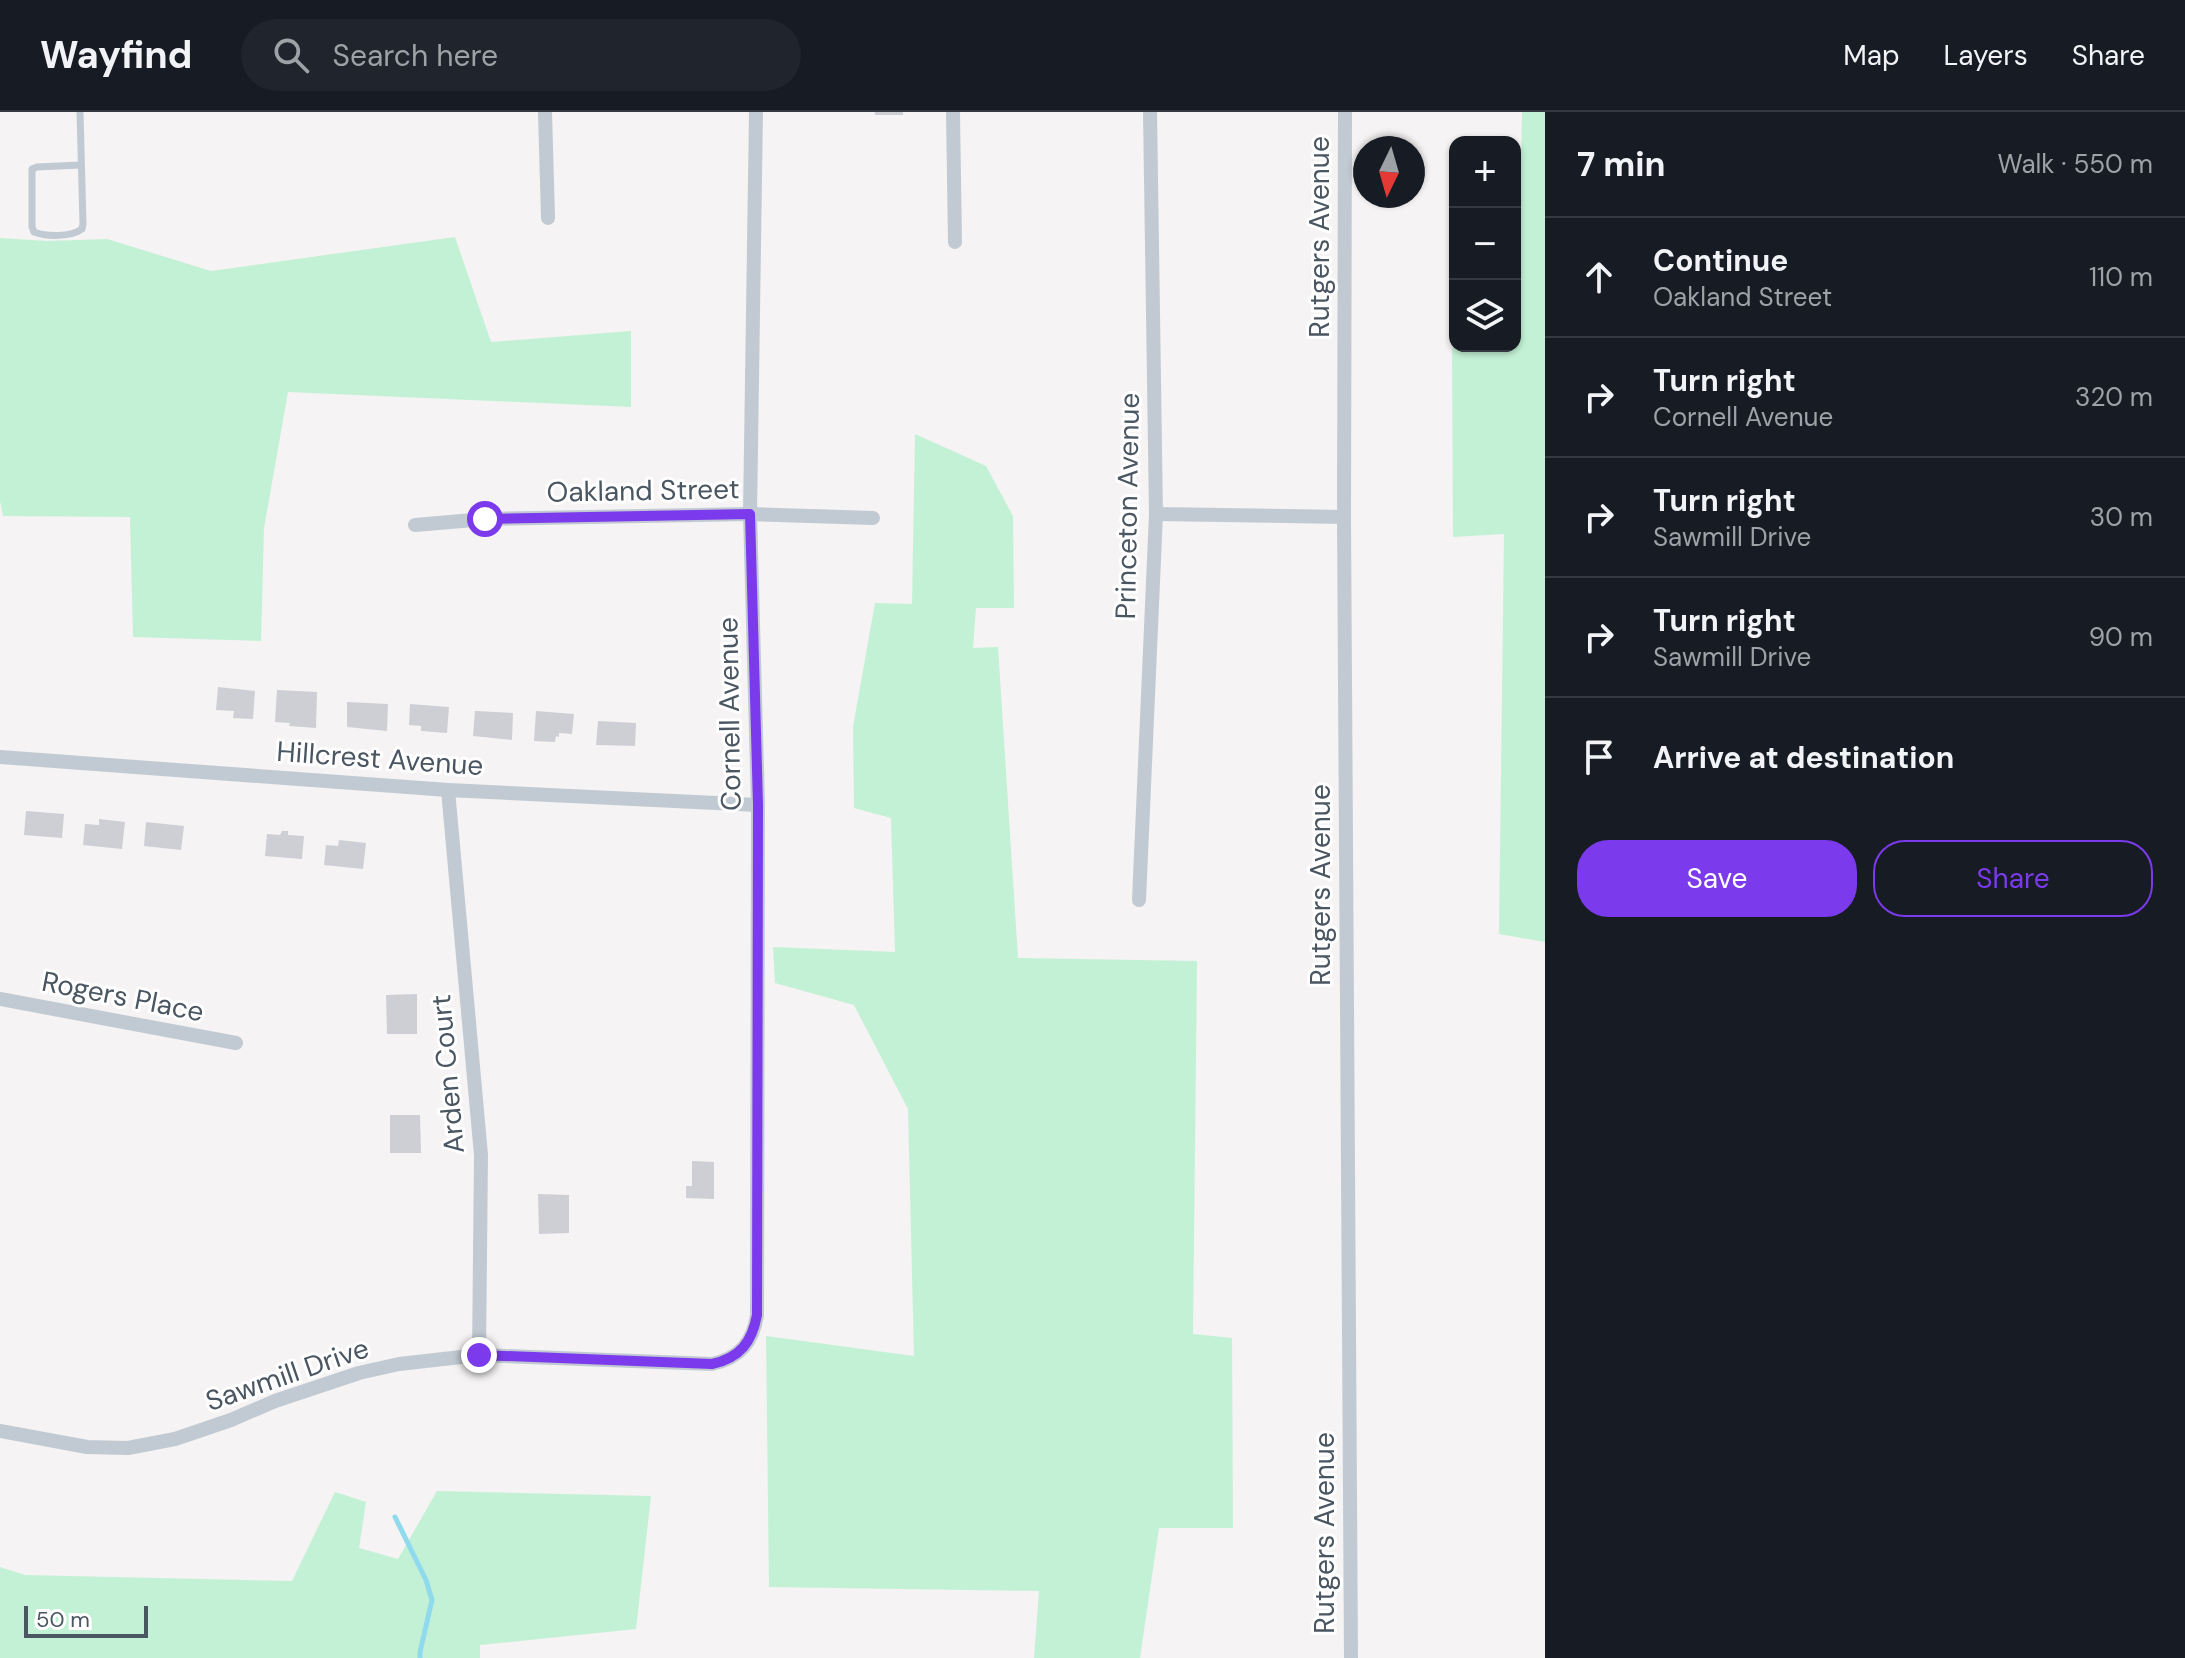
<!DOCTYPE html>
<html lang="en">
<head>
<meta charset="utf-8">
<style>
  body { margin:0; font-family:"DM Sans",sans-serif; background:#20242c; color:#f1f3f6 }
  .controls { position:absolute; right:24px; top:24px; display:grid; overflow:hidden; border-radius:16px; box-shadow:0 2px 6px #0004 }
  .controls button { width:72px; height:72px; display:grid; place-items:center; padding:0; border:0; border-bottom:2px solid #363941; background:#171b24; color:#f1f3f6; font:40px sans-serif }
  .compass { position:absolute; left:1353px; top:24px; width:72px; height:72px; border-radius:50%; background:#171b24; box-shadow:0 2px 6px #0004; rotate:185deg }
  .scale { position:absolute; left:24px; bottom:20px; width:124px; box-sizing:border-box; padding-left:8px; border:4px solid #4a5661; border-top:0; font-size:22px; line-height:28px; white-space:nowrap; color:#4a5661; -webkit-text-stroke:6px #fff; paint-order:stroke }
  .stop { position:absolute; width:24px; height:24px; margin:-18px; border:6px solid #7c3aed; border-radius:50%; background:#fff }
  .stop.end { background:#7c3aed; border-color:#fff; box-shadow:0 2px 8px #0008 }
  .list { margin:0; padding:0; list-style:none }
  h2 { display:flex; justify-content:space-between; align-items:center; height:104px; margin:0; padding:0 32px; font-size:34px }
  h2 small { font-size:26px; font-weight:400; color:#9ea1a6 }
  .list li { display:grid; grid-template-columns:52px 1fr auto; gap:24px; align-items:center; box-sizing:border-box; height:120px; padding:0 32px; border-top:2px solid #363941 }
  .list b { display:block; font-size:30px; white-space:nowrap }
  .list p { margin:0; font-size:26px; white-space:nowrap; color:#9ea1a6 }
  .list em { font-size:26px; font-style:normal; color:#9ea1a6 }
  .actions { display:flex; gap:16px; padding:24px 32px }
  .actions a { flex:1; padding:18px 0; border:2px solid #7c3aed; border-radius:32px; text-align:center; font-size:28px; color:#7c3aed }
  .actions .main { background:#7c3aed; color:#fff }
  .icon { flex:none; width:44px; height:44px; fill:none; stroke:currentColor; stroke-width:2; stroke-linecap:round; stroke-linejoin:round }
  .map { position:relative; flex:none; width:1545px; height:1546px; overflow:hidden }
  header { display:flex; align-items:center; gap:48px; box-sizing:border-box; height:112px; padding:0 40px; background:#171b24; border-bottom:2px solid #363941 }
  header strong { font-size:38px }
  nav { display:flex; gap:44px; margin-inline-start:auto; font-size:28px }
  .search { width:560px; height:72px; background:#20242c; display:flex; align-items:center; gap:20px; box-sizing:border-box; padding:0 28px; border-radius:44px; color:#9ea1a6; font-size:30px }
  main { display:flex }
  aside { flex:1; background:#171b24 }
  .map>svg:first-child { display:block }
  .green { fill:#c3f1d5 }
  .lines { fill:none; stroke-linecap:round; stroke-linejoin:round }
  .stream { stroke:#90daee; stroke-width:5 }
  .building { fill:#cdcfd5 }
  .service { stroke:#c1cad2; stroke-width:7 }
  .minor { stroke:#c1cad2; stroke-width:14 }
  .route { stroke:#7c3aed; stroke-width:10 }
  .labels { text-anchor:middle; stroke-width:6; stroke-linejoin:round; paint-order:stroke }
  .street-label { font-size:28px; fill:#4a5661; stroke:#fff }
</style>
</head>
<body>
<header>
<strong>Wayfind</strong>
<div class="search"><svg class="icon" aria-label="search" viewBox="0 0 24 24"><circle cx="10" cy="10" r="6"/><path d="M15 15l6 6"/></svg>Search here</div>
<nav><a>Map</a><a>Layers</a><a>Share</a></nav>
</header>
<main>
<div class="map">
<svg width="1545" height="1546" viewBox="0 0 1545 1546">
  <rect width="100%" height="100%" fill="#f5f3f3"/>
  <g class="green">
    <path d="M1522 0H1545V830L1499 822 1504 422 1453 425 1452 236 1457 234H1515V213L1518 211Z"/>
    <path d="M455 125 491 230 631 219V295L288 280 264 416 261 529 133 525 130 405 3 404 0 389V126L47 129 107 127 211 159Z"/>
    <path d="M915 322 986 354 1013 404 1014 496H976L973 536 998 535 1018 846 1197 849 1193 1222 1232 1226 1233 1416H1159L1140 1546H1034L1039 1479 769 1475 766 1224 914 1244 908 997 854 893 775 871 773 835 895 840 891 706 854 696 853 615 875 491 912 492Z"/>
    <path d="M437 1379 651 1384 636 1517 480 1533V1546H0V1455L25 1463 292 1469 335 1380 366 1390 359 1436 398 1447Z"/>
  </g>
  <g class="lines">
    <path class="stream" d="M395 1405 426 1468 432 1488 420 1540V1546"/>
  </g>
  <g class="building">
    <rect x="875" y="0" width="28" height="3"/>
    <path d="M218 575 255 579 253 607 233 606 234 599 216 598Z"/>
    <path d="M277 578 317 580 316 616 289 614 290 611 275 610Z"/>
    <path d="M347 590 388 592 387 619 347 615Z"/>
    <path d="M410 592 449 595 447 621 421 619V614L409 613Z"/>
    <path d="M475 599 513 601 512 628 473 624Z"/>
    <path d="M536 599 574 602 572 622 559 621V625L556 624 555 630 534 629Z"/>
    <path d="M598 609 636 611 635 634 596 633Z"/>
    <path d="M26 699 64 702 62 726 24 723Z"/>
    <path d="M99 707 125 710 122 737 83 733 85 712 99 713Z"/>
    <path d="M146 710 184 714 181 738 144 734Z"/>
    <path d="M282 719H288V723L304 724 302 747 265 744 267 722 280 723Z"/>
    <path d="M339 728 366 731 363 757 324 753 326 733 338 734Z"/>
    <path d="M417 882V922H387L386 883Z"/>
    <path d="M390 1003H420L421 1041H390Z"/>
    <path d="M692 1049 714 1050V1087L686 1086V1074H692Z"/>
    <path d="M538 1082 569 1083V1121L539 1122Z"/>
  </g>
  <g class="lines">
    <path class="service" d="M80 0 83 112 82 117C71 125 47 125 34 120L32 115V57L37 55 81 53"/>
    <g class="minor">
      <path d="M545 0 548 106"/>
      <path d="M953 0 955 130"/>
      <path d="M1345 0 1344 405 1351 1546"/>
      <path d="M1156 402 1344 405"/>
      <path d="M415 413 485 407 750 402 873 406"/>
      <path d="M0 645 448 678 758 693"/>
      <path d="M448 678 481 1043 479 1243"/>
      <path d="M1139 788 1156 402 1150 0"/>
      <path d="M0 887 236 931"/>
      <path d="M0 1319 87 1335 128 1336 175 1327 231 1308 275 1289 359 1261 399 1252 479 1243 712 1252C740 1246 753 1230 757 1203L758 693 750 402 756 0"/>
    </g>
  </g>
  <g class="lines">
    <path class="route" d="M479 1243 712 1252C740 1246 752 1230 757 1203L758 693 750 402 485 407"/>
  </g>
  <g class="labels">
    <g class="street-label">
      <text transform="translate(1319 125) rotate(-90)" y="10">Rutgers Avenue</text>
      <text transform="translate(643 378) rotate(-1)" y="10">Oakland Street</text>
      <text transform="translate(1127 394) rotate(-89)" y="10">Princeton Avenue</text>
      <text transform="translate(729 602) rotate(-91)" y="10">Cornell Avenue</text>
      <text transform="translate(380 646) rotate(4)" y="10">Hillcrest Avenue</text>
      <text transform="translate(1320 773) rotate(-90)" y="10">Rutgers Avenue</text>
      <text transform="translate(123 884) rotate(11)" y="10">Rogers Place</text>
      <text transform="translate(447 962) rotate(-95)" y="10">Arden Court</text>
      <text transform="translate(287 1262) rotate(-19)" y="10">Sawmill Drive</text>
      <text transform="translate(1324 1421) rotate(-90)" y="10">Rutgers Avenue</text>
    </g>
  </g>
</svg>
<div class="controls">
<button>+</button>
<button>−</button>
<button><svg class="icon" aria-label="layers" viewBox="0 0 24 24"><path d="M12 4l9 5-9 5-9-5zM3 14l9 5 9-5"/></svg></button>
</div>
<svg class="compass" viewBox="-18 -18 36 36"><path d="M0-13l5 13h-10z" fill="#e53935"/><path d="M0 13l5-13h-10z" fill="#9ea1a6"/></svg>
<div class="scale">50 m</div>
<div class="stop" style="left:485px;top:407px"></div>
<div class="stop end" style="left:479px;top:1243px"></div>
</div>
<aside>
<h2>7 min<small>Walk · 550 m</small></h2>
<ul class="list">
<li><svg class="icon" aria-label="ahead" viewBox="0 0 24 24"><path d="M12 20V5M6 11l6-6 6 6"/></svg><div><b>Continue</b><p>Oakland Street</p></div><em>110 m</em></li>
<li><svg class="icon" aria-label="right" viewBox="0 0 24 24"><path d="M7 20v-9h11M14 6l5 5-5 5"/></svg><div><b>Turn right</b><p>Cornell Avenue</p></div><em>320 m</em></li>
<li><svg class="icon" aria-label="right" viewBox="0 0 24 24"><path d="M7 20v-9h11M14 6l5 5-5 5"/></svg><div><b>Turn right</b><p>Sawmill Drive</p></div><em>30 m</em></li>
<li><svg class="icon" aria-label="right" viewBox="0 0 24 24"><path d="M7 20v-9h11M14 6l5 5-5 5"/></svg><div><b>Turn right</b><p>Sawmill Drive</p></div><em>90 m</em></li>
<li><svg class="icon" aria-label="arrive" viewBox="0 0 24 24"><path d="M6 21V4h12l-3 4 3 4H6"/></svg><div><b>Arrive at destination</b></div></li>
</ul>
<div class="actions"><a class="main">Save</a><a>Share</a></div>
</aside>
</main>
</body>
</html>
